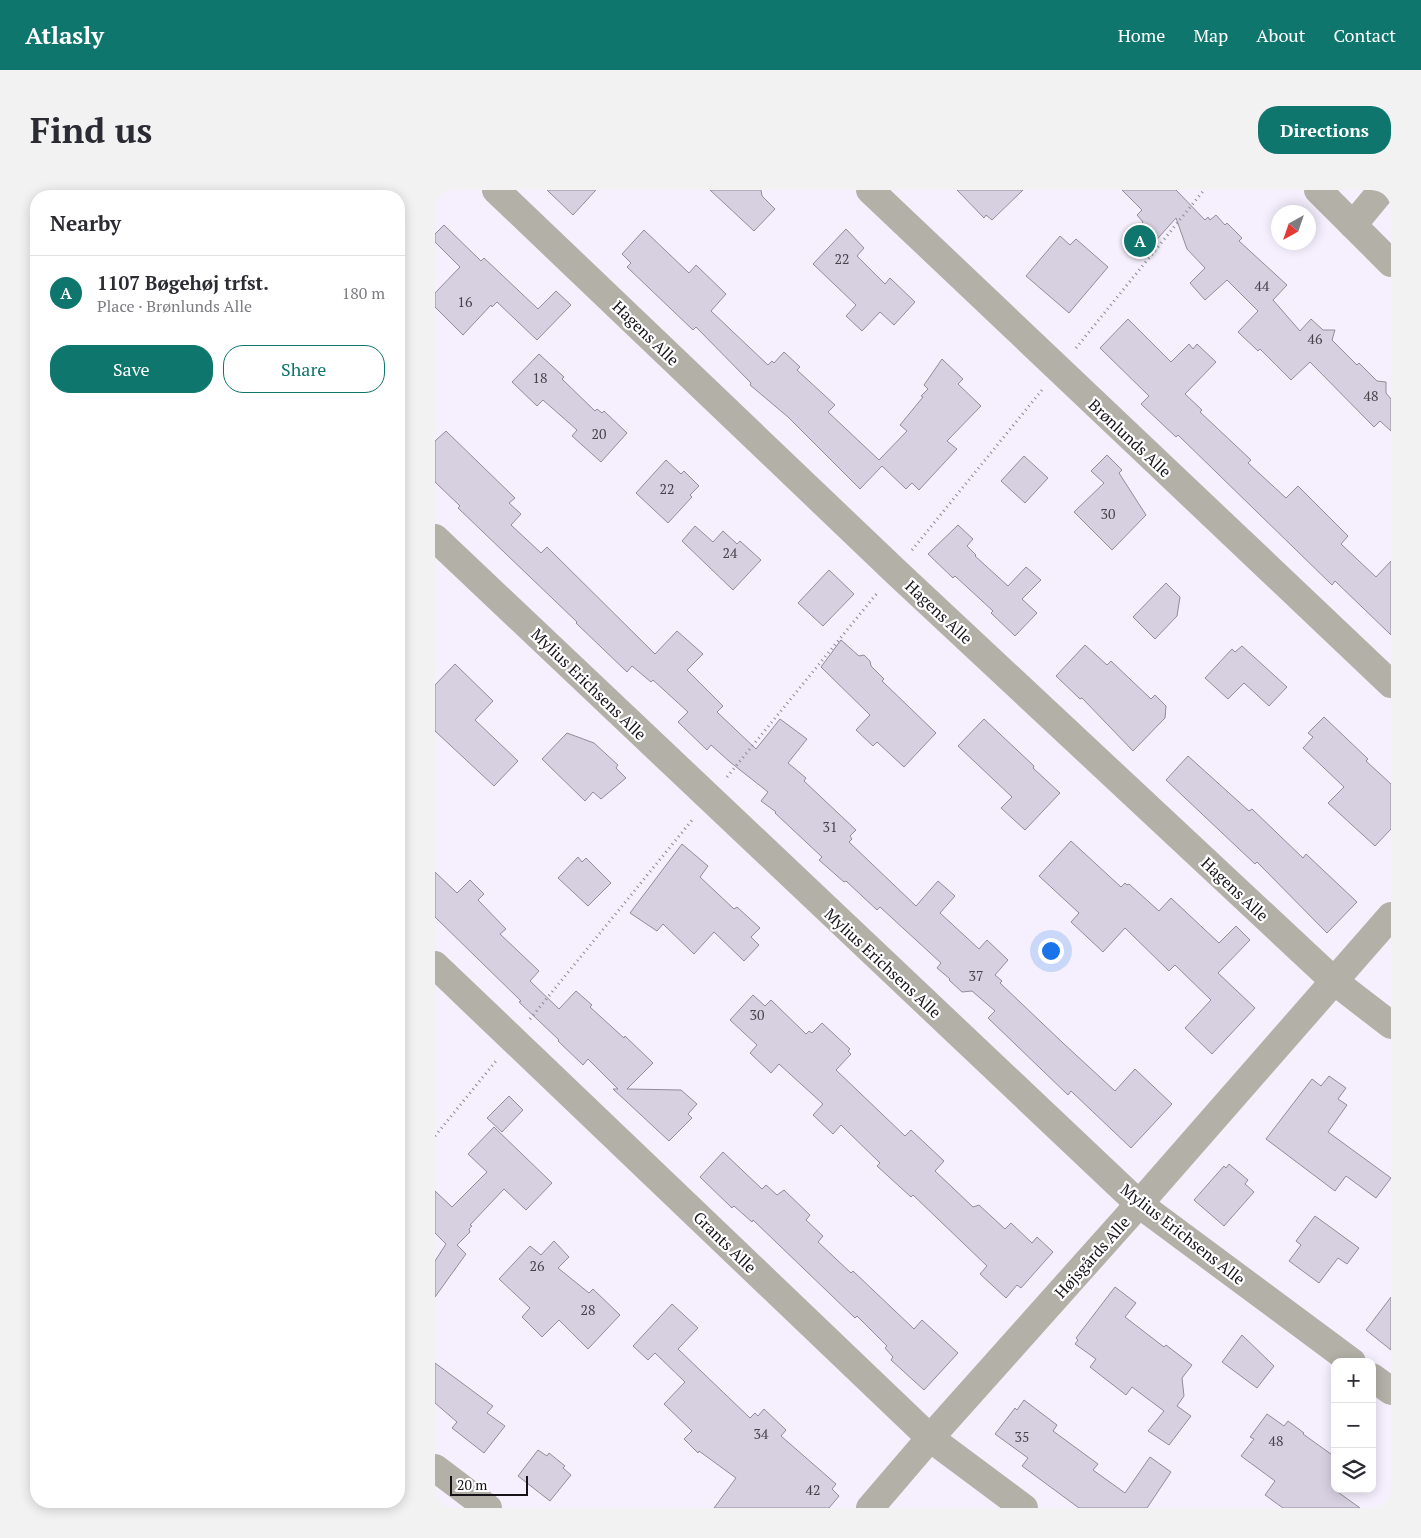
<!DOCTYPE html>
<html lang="en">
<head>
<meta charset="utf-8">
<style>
  body { margin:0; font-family:"PT Serif",serif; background:#f2f2f3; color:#2b2b33 }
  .controls { position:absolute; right:15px; bottom:15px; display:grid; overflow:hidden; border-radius:10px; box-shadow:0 2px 12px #0003 }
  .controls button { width:45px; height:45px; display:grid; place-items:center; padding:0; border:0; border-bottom:1px solid #e1e1e2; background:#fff; color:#2b2b33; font:25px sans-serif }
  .compass { position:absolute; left:836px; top:15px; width:45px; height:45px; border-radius:50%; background:#fff; box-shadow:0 2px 12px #0003; rotate:220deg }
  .scale { position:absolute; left:15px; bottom:12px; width:78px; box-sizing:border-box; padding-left:5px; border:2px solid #151218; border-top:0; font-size:14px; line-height:18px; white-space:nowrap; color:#151218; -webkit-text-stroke:4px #fff; paint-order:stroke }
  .you { position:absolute; left:615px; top:760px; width:18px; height:18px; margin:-12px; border:4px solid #fff; border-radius:50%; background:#1a73e8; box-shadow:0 0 0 8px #1a73e833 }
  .badge { display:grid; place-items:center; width:32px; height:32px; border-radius:50%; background:#0f766e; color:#fff; font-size:16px; font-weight:700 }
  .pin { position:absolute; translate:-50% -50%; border:2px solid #fff; box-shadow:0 1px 5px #0006 }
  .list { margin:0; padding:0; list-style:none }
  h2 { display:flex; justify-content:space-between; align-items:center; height:65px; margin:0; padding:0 20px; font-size:21px }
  h2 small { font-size:16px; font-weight:400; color:#7c7c81 }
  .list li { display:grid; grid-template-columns:32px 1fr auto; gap:15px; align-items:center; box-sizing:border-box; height:75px; padding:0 20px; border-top:1px solid #e1e1e2 }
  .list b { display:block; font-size:19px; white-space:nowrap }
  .list p { margin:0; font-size:16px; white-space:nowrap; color:#7c7c81 }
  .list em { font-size:16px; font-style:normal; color:#7c7c81 }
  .actions { display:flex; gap:10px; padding:15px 20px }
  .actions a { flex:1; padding:11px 0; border:1px solid #0f766e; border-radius:20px; text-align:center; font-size:18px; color:#0f766e }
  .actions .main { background:#0f766e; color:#fff }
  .icon { flex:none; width:28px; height:28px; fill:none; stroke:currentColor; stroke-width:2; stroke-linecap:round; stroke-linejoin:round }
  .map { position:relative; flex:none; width:956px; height:1318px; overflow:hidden; border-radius:20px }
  header { display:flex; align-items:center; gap:30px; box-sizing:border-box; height:70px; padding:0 25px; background:#0f766e; color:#fff }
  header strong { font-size:24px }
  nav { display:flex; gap:28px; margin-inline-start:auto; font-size:18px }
  .intro { display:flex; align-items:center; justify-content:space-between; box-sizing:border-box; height:120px; padding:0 30px }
  h1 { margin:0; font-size:35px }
  .button { padding:12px 22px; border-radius:20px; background:#0f766e; color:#fff; font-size:18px; font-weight:700 }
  main { display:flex; gap:30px; padding:0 30px }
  aside { flex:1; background:#fff; border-radius:20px; box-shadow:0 2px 12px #0003 }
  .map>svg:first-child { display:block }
  .building { fill:#d7d0e1; stroke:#928b9b }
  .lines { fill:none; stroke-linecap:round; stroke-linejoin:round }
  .path { stroke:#8d8993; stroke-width:3; stroke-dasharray:1 4; stroke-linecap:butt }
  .minor { stroke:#b3b0a8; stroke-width:28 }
  .labels { text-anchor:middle; stroke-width:4.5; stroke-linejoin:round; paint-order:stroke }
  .number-label { font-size:14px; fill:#46424a }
  .street-label { font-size:16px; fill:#151218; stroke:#fff }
</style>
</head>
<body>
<header>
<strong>Atlasly</strong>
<nav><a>Home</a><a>Map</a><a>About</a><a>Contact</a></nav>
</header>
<div class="intro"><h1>Find us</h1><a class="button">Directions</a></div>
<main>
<aside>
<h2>Nearby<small></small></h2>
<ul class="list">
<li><span class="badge">A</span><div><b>1107 Bøgehøj trfst.</b><p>Place · Brønlunds Alle</p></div><em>180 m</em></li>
</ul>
<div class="actions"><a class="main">Save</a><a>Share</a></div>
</aside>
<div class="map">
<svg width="956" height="1318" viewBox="0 0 956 1318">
  <rect width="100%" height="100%" fill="#f6f0fe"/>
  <g class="building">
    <path d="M112 0H161L138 25Z"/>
    <path d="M275 0H326L327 6 340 19 319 41Z"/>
    <path d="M522 0H588L557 30 551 25 549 28Z"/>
    <path d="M687 0H741L770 30 773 27 775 30 781 25 790 35 792 33 807 48 804 51 852 95 838 110 865 141 876 129 888 140H900L897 150 922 175 924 173 942 191 951 192V203L956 209V241L945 231 939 237 875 172 856 190 825 159 823 161 803 142 823 121 792 90 770 110 755 93 770 78 752 59 741 28 708 65 691 50 708 32 702 25 707 20Z"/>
    <path d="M9 35 46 71 49 68 103 119 121 101 136 115 102 150 62 112 57 117 56 115 28 145 0 117V103L25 77 0 52V44Z"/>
    <path d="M411 39 429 58 422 66 450 94 455 88 480 112 459 135 445 122 427 141 411 126 421 115 378 74Z"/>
    <path d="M209 40 254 83 261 75 291 104 276 121 333 175 337 171 339 173 349 162 365 177 362 180 400 215 393 222 444 270 472 241 465 235 488 207 486 206 493 199 489 195 507 169 528 189 523 194 546 216 512 251 522 259 484 300 477 293 471 299 447 276 425 299 353 227 315 195 316 193 261 137 258 140 192 77 196 73 187 64Z"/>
    <path d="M625 46 635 55 641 49 673 77 634 123 591 86Z"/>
    <path d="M693 129 736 172 754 154 758 159 762 154 781 172 750 204 767 220 765 222 816 270 813 273 851 308 863 296 913 346 906 354 941 387 956 371V445L900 391 897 395 743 245 741 247 706 214 714 206 665 158Z"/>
    <path d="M104 164 129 187 127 189 160 221 162 219 167 223 169 221 192 243 166 272 137 246 142 240 108 210 102 216 77 192Z"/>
    <path d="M11 241 80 308 74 313 86 324 76 335 106 363 112 357 220 464 242 441 268 464 252 480 288 516 282 522 321 559 345 529 372 549 353 573 371 588 369 591 421 640 415 646 417 649 414 652 481 716 503 691 520 706 505 723 544 759 552 750 573 770 560 785 567 791 565 793 628 853 680 901 700 879 737 914 696 958 636 901 633 905 553 828 560 821 537 801 527 802 514 790 515 789 502 778 506 773 445 717 442 720 411 691 409 692 384 670 387 667 340 623 341 622 326 611 333 602 295 572 276 555 272 560 243 532 253 522 218 490 216 492 197 476 192 482 141 433 142 432 23 318 25 316 0 292V251Z"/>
    <path d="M672 265 687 280 684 283 711 325 677 360 639 322 669 293 656 281Z"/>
    <path d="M589 266 613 288 590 313 566 291Z"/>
    <path d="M231 270 246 284 249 281 264 296 255 305 257 307 233 333 201 303Z"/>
    <path d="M523 335 538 349 532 356 541 365 540 366 573 396 591 377 606 390 587 409 602 423 580 446 556 423 558 421 520 386 518 388 493 364Z"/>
    <path d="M260 336 278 352 288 341 302 354 305 351 326 370 298 400 247 351Z"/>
    <path d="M394 380 419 404 388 436 363 413Z"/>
    <path d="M731 393 745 407 742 426 720 449 698 427Z"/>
    <path d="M406 450 424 466 429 465 435 471 436 476 449 489 447 491 501 543 469 577 442 552 438 556 421 540 435 525 386 477Z"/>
    <path d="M650 455 672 475 676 471 716 509 720 505 731 516 730 528 698 561 647 508 645 509 621 486Z"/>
    <path d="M807 456 852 497 834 516 809 493 793 509 770 488 797 459 800 462Z"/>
    <path d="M20 474 58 511 40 530 83 571 59 596 0 541V495Z"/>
    <path d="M889 527 933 569 931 571 956 594V639L940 656 893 613 909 597 868 558 878 547 873 543Z"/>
    <path d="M549 529 599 576 598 578 625 603 590 640 566 618 577 607 523 556Z"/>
    <path d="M132 543 159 553 183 575 181 578 191 588 166 609 158 602 150 611 107 569Z"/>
    <path d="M753 566 814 621 817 619 868 668 871 664 922 712 892 743 822 672 820 674 731 590Z"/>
    <path d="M636 651 686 697 690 693 692 695 694 694 724 721 736 708 784 753 801 736 815 750 783 783 820 818 777 864 750 838 776 810 740 775 734 781 690 738 668 762 636 732 644 723 604 686Z"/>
    <path d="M247 654 273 676 265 687 299 719 302 717 325 738 316 747 324 755 309 771 279 742 259 764 228 734 222 741 195 723Z"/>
    <path d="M143 667 147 672 151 668 176 693 153 716 123 688Z"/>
    <path d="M0 682 22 703 35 690 49 704 43 710 71 739 65 744 104 781 95 791 124 819 141 801 157 815 155 817 189 848 190 846 218 873 192 899 246 900 262 914 253 924 257 928 234 951 178 899H183L153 869 148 875 123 851 124 850 84 812 86 811 0 727Z"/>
    <path d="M318 805 330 816 336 810 371 844 374 841 377 843 387 833 415 859 413 861 416 864 401 880 470 946 476 940 509 971 500 981 538 1017 544 1015 570 1039 576 1033 597 1053 602 1047 618 1062 586 1098 582 1095 571 1108 545 1084 552 1076 478 1005 476 1007 442 976 445 973 406 935 398 944 378 925 388 914 344 874 336 883 315 863 322 855 295 830Z"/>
    <path d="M894 886 911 898 903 909 912 915 893 942 956 988 941 1008 911 986 900 1001 831 949 877 889 886 896Z"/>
    <path d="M74 906 88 920 67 942 52 928Z"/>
    <path d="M59 937 117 993 91 1020 69 999 35 1035 37 1036 34 1039 35 1042 22 1055 31 1064 0 1107V1071L11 1054 0 1043V1001L17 1017 52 982 33 964Z"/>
    <path d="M288 962 327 999 331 995 342 1005 349 1000 375 1025 371 1030 388 1046 383 1052 416 1083 418 1081 479 1139 487 1130 523 1163 489 1200 456 1170 458 1167 450 1158 452 1156 422 1126 420 1128 318 1030 317 1032 299 1016 297 1018 265 987Z"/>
    <path d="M794 974 813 990 810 994 819 1002 789 1036 759 1010 789 976 791 978Z"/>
    <path d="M880 1026 924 1058 912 1074 903 1068 884 1093 854 1071 866 1055 861 1051Z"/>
    <path d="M119 1051 134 1067 123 1078 154 1103 158 1099 185 1125 153 1159 124 1130 107 1147 87 1127 95 1118 64 1089 95 1056 106 1065Z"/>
    <path d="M680 1097 701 1113 690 1127 729 1157 731 1155 757 1175 747 1188 749 1206 742 1216 756 1226 734 1255 713 1241 729 1221 697 1197 691 1205 655 1177 661 1169 640 1154 643 1150 641 1148Z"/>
    <path d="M956 1107V1160L931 1140Z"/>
    <path d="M237 1114 263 1138 243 1159 315 1228 320 1223 323 1226 329 1219 351 1240 346 1246 401 1294 397 1299 404 1306 394 1318H279L301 1288 264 1261 263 1263 249 1249 257 1241 229 1214 250 1192 220 1163 213 1170 198 1156Z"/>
    <path d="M807 1145 839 1176 822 1198 787 1172Z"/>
    <path d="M0 1173 58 1216 52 1223 70 1236 49 1263 17 1238 22 1232 0 1213Z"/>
    <path d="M589 1210 622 1235 618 1241 663 1274 658 1280 690 1303 715 1267 736 1282 712 1318H644L587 1276 593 1268 560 1244 580 1218 582 1220Z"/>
    <path d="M832 1224 849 1236 853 1231 869 1243 868 1244 900 1267V1300L925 1318H848L830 1305 840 1291 806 1266 819 1249 815 1247Z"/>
    <path d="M103 1260 112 1266 114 1263 130 1276 128 1278 136 1285 115 1311 83 1286Z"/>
  </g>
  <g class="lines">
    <g class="path">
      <path d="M641 158 769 0"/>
      <path d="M477 360 607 200"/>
      <path d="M292 587 443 402"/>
      <path d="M95 829 258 629"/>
      <path d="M0 946 61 871"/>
    </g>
    <g class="minor">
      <path d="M61 0 460 381 899 791 956 835"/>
      <path d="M435 0 956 494"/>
      <path d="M883 0 956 73"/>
      <path d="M918 35 947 0"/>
      <path d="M0 348 704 1014 917 1172"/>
      <path d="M0 775 495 1248 589 1318"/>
      <path d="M937 1187 956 1201"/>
      <path d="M0 1278 53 1318"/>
      <path d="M435 1318 495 1248 704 1014 956 726"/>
    </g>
  </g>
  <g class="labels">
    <g class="number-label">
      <text x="407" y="74">22</text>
      <text x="827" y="101">44</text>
      <text x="30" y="117">16</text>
      <text x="880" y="154">46</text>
      <text x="105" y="193">18</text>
      <text x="936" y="211">48</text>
      <text x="164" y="249">20</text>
      <text x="232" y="304">22</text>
      <text x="673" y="329">30</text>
      <text x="295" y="368">24</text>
      <text x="395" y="642">31</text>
      <text x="541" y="791">37</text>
      <text x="322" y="830">30</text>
      <text x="102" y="1081">26</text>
      <text x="153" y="1125">28</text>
      <text x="326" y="1249">34</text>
      <text x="587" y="1252">35</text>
      <text x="841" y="1256">48</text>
      <text x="378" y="1305">42</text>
    </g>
    <g class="street-label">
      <text transform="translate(211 143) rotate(44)" y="6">Hagens Alle</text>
      <text transform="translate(695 248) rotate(43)" y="6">Brønlunds Alle</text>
      <text transform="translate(504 422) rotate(43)" y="6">Hagens Alle</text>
      <text transform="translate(154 494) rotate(44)" y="6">Mylius Erichsens Alle</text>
      <text transform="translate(800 699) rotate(43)" y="6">Hagens Alle</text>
      <text transform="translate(448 773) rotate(43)" y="6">Mylius Erichsens Alle</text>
      <text transform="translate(748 1044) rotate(38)" y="6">Mylius Erichsens Alle</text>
      <text transform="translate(290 1052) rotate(44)" y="6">Grants Alle</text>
      <text transform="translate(657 1067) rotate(-48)" y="6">Højsgårds Alle</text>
    </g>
  </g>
</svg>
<div class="controls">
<button>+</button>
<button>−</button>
<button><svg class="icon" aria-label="layers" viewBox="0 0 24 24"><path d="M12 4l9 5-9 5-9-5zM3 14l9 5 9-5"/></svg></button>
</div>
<svg class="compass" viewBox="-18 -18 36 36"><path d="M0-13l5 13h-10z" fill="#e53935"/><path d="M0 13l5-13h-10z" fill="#7c7c81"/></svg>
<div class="scale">20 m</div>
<div class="you"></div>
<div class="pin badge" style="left:705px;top:51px">A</div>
</div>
</main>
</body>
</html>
